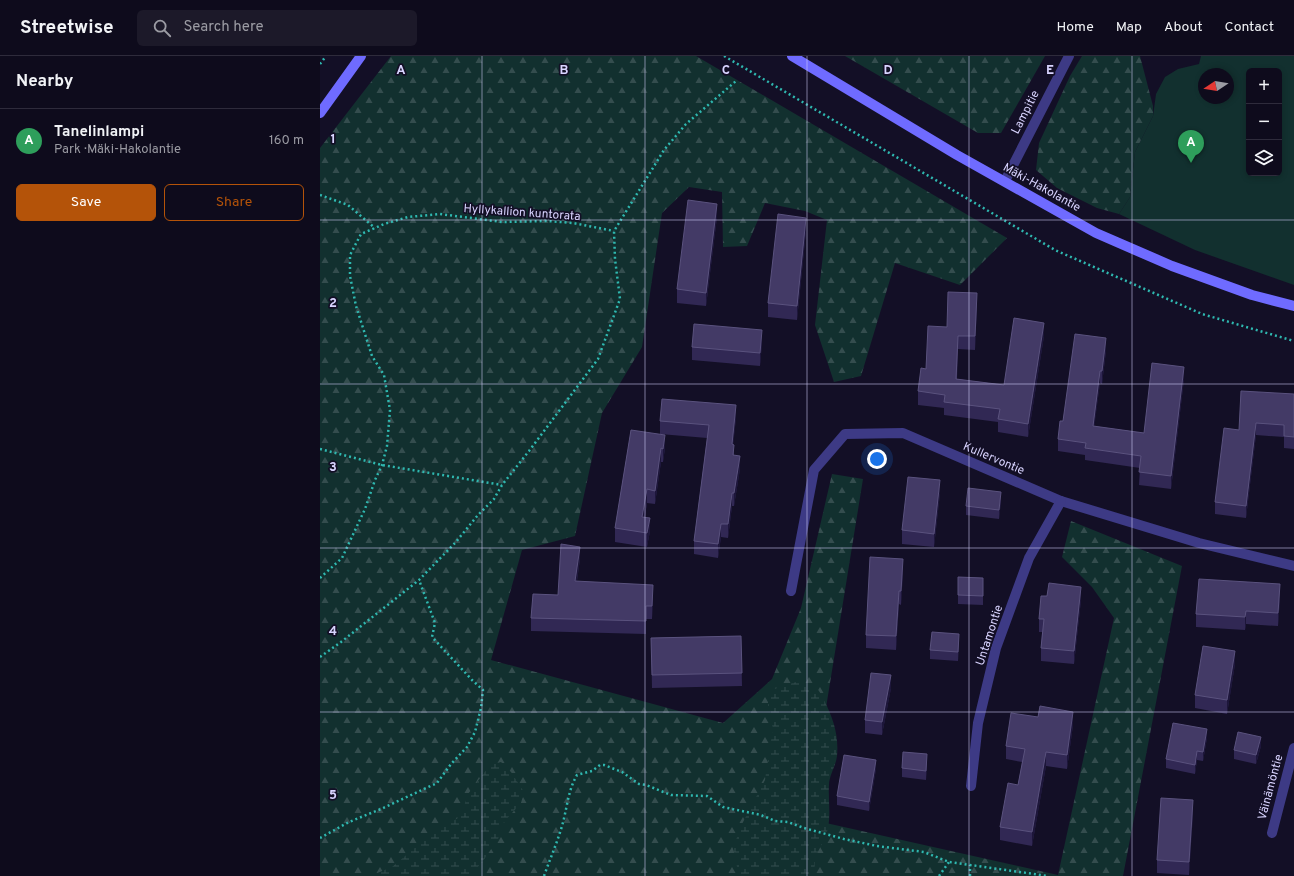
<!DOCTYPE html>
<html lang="en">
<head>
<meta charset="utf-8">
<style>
  body { margin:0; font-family:Overpass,sans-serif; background:#1c1929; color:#f1f3f6 }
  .controls { position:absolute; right:12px; top:12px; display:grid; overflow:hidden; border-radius:6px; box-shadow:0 2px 6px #0003 }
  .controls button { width:36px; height:36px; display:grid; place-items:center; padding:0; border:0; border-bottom:1px solid #2e2b3b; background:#0e0b1c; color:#f1f3f6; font:20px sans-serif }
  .compass { position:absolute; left:878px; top:12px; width:36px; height:36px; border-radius:50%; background:#0e0b1c; box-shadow:0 2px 6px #0003; rotate:258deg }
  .you { position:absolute; left:557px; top:403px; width:14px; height:14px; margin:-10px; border:3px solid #fff; border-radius:50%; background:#1a73e8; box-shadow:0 0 0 6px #1a73e833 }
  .badge { display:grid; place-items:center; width:26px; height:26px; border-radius:50%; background:#b45309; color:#fff; font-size:13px; font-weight:700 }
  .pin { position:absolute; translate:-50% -33px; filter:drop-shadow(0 1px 2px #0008) }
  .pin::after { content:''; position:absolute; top:21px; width:14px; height:12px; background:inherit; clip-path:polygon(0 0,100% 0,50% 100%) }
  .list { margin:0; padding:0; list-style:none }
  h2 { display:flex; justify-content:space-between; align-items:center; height:52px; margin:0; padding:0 16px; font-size:17px }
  h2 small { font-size:13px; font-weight:400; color:#9b9ba3 }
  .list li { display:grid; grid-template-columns:26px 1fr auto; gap:12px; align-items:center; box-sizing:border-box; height:64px; padding:0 16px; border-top:1px solid #2e2b3b }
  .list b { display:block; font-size:15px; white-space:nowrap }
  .list p { margin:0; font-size:13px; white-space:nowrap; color:#9b9ba3 }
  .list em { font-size:13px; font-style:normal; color:#9b9ba3 }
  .actions { display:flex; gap:8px; padding:12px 16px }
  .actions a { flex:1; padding:9px 0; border:1px solid #b45309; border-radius:6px; text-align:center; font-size:14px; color:#b45309 }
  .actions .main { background:#b45309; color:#fff }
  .icon { flex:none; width:22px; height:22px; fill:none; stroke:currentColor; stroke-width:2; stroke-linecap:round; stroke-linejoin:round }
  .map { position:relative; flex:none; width:974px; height:820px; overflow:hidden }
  header { display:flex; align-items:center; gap:24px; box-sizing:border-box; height:56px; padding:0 20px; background:#0e0b1c; border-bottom:1px solid #2e2b3b }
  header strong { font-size:19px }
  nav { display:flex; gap:22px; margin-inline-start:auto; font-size:14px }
  .search { width:280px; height:36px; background:#1c1929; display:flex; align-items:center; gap:10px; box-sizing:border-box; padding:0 14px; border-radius:6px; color:#9b9ba3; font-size:15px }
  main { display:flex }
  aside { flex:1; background:#0e0b1c }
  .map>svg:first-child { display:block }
  .green { fill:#12302f; fill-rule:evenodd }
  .forest { fill:url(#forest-firs) }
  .wetland { fill:url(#wetland-marsh) }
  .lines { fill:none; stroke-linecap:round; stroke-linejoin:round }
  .path { stroke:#2fb8b0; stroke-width:2.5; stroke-dasharray:2 3; stroke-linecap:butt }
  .street { stroke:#3d3a85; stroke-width:10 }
  .secondary { stroke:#6f6bff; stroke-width:10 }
  .wall { fill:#312854 }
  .shaded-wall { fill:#1d163a }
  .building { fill:#433a66; stroke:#5a527e }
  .grid { fill:none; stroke:#d9d4ff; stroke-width:1; stroke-opacity:0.55 }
  .labels { text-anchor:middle; stroke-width:3.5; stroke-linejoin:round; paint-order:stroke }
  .street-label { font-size:12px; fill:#d9d4ff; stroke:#130f26 }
  .grid-label { font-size:13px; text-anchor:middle; font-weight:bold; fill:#d9d4ff; stroke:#130f26; stroke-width:3.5; stroke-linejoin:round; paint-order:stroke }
</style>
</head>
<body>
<header>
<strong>Streetwise</strong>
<div class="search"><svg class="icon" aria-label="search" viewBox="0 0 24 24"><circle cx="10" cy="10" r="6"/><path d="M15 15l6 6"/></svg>Search here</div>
<nav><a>Home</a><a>Map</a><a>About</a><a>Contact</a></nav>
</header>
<main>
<aside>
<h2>Nearby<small></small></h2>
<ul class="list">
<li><span class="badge" style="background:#2e9e5b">A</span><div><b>Tanelinlampi</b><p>Park · Mäki-Hakolantie</p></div><em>160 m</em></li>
</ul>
<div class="actions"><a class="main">Save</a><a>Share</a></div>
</aside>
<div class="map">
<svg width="974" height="820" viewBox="0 0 974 820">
  <defs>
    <pattern id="forest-firs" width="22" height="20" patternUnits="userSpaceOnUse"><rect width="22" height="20" fill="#12302f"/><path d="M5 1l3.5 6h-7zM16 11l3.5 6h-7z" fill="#344d4e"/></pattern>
    <pattern id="wetland-marsh" width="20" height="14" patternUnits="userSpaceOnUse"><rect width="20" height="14" fill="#12302f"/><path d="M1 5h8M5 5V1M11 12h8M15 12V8" fill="none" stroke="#344d4e"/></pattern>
  </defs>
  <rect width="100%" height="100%" fill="#130f26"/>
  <path class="green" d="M881 0H974V229L875 194 799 158 810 141 815 96 833 60 836 38 845 21 858 13 879 8ZM929 15H959V117H929ZM884 18H908V42H884Z"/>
  <g class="forest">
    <path d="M71 0H376L687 182 640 229 575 207 541 320 514 326 495 269 507 164 485 155 445 147 427 190 403 191 402 136 369 131 342 157 322 291 282 357 255 480 202 494 171 604 403 667 452 623 481 552 512 418 543 423 488 763 738 819 794 562 772 531 742 501 751 465 862 510 803 820H0V92Z"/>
    <path d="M525 0H725L681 77H658Z"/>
    <path d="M762 0H820L833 50V60L815 96 810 141 799 158 777 152 737 132 716 114 719 87 750 20Z"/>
  </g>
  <g class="wetland">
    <path d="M479 625C484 627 492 628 496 632 500 635 502 640 504 644 513 662 519 679 517 700 516 710 509 719 509 729 508 743 511 757 508 772 505 790 490 798 496 820H419L413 792 422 768 445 724 453 672 448 656V643L454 633Z"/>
    <path d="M181 706 191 716 204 736 201 747 184 766 178 783 163 805 150 820H50L72 811 109 780 141 760 148 738 170 709Z"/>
  </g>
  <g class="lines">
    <g class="path">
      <path d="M404 0 735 194 882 258 974 285"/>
      <path d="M0 8 6 0"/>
      <path d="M0 139 28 149 55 172"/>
      <path d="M0 393 62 409 182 429"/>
      <path d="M0 522 22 502 45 453 55 424 62 409 67 390 70 354 64 319 52 300 36 250 30 220V199L41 178 64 168 88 161 120 158 182 166 227 165 253 167 294 175"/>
      <path d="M0 601 21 586 99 524 135 487 158 459 174 443 182 429 209 395 278 303 300 243 295 203 294 175 344 94 366 68 416 25"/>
      <path d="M0 782 29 766 61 753 117 727 131 708 147 691 155 676 161 652 163 634 152 624 112 581 115 567 99 524"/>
      <path d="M224 820C230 803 237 787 242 770 247 753 248 734 257 719L272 715 280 709H284L302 716 319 728 326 729 351 739 387 740 403 751 441 759 455 765 468 766 484 772 524 783 557 790 604 796 629 806 728 820"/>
      <path d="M619 820 629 806"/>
      <path d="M650 820V809"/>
    </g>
    <g class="street">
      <path d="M685 125 749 0"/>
      <path d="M471 535 494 414 525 378 583 377 741 445 879 487 974 510"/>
      <path d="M651 730 658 667 676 592 709 502 741 445"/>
      <path d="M952 777 974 692"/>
    </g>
    <g class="secondary">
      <path d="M472 0 637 99 776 177 852 210 932 239 974 250"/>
      <path d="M0 57 41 0"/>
    </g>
  </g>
  <g class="wall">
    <path d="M397 161 386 250 357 247V233Z"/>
    <path d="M486 175 477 264 448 261V247Z"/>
    <path d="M657 250 655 294 638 293 637 323 684 329 724 280 708 381 678 376V366L624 359V352L598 349V335L606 313 627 271Z"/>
    <path d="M442 287 440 310 372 304V291Z"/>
    <path d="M786 295 782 328 780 327 774 370 824 377 864 323 851 433 819 429 820 412 765 404V399L738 395V383L743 365Z"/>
    <path d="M974 338V393L964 392V381L936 379 926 462 895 458V446L919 374Z"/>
    <path d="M416 362 413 388 414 399 420 413 414 450H412L408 482 401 481 398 502 374 498V485L387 382 340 378V365Z"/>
    <path d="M311 374 345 392 343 406H341L335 448 327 447 325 461 330 475 327 491 295 486V472Z"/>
    <path d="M620 437 614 491 582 488V474Z"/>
    <path d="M681 445 679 463 646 459V450Z"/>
    <path d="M260 503 257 525 333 541 332 563H326V578L211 575V562L238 539Z"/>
    <path d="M583 516 581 549 579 548 576 594 546 592V579Z"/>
    <path d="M638 521 663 522V549L638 548Z"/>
    <path d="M960 542 958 570 926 568 925 574 876 571V558Z"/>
    <path d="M761 544 754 608 721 605V592L722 576H719V563Z"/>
    <path d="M421 580 422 630 332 632 331 582Z"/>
    <path d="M639 587 638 605 610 603V594Z"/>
    <path d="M915 608 907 658 875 652V639Z"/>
    <path d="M571 632 562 679 545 677V664Z"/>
    <path d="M753 669 747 713 726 710 712 790 680 784V771L698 729 702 706 686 703V690Z"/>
    <path d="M887 682 883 705 877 704 875 718 846 712V703Z"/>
    <path d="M941 690 936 708 914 703V694Z"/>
    <path d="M607 707 606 724 582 721V712Z"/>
    <path d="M556 713 549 755 517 749V740Z"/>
    <path d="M873 757 869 819 837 817V804Z"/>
  </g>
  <g class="shaded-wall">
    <path d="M397 148V161L386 250V237Z"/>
    <path d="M486 162V175L477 264V250Z"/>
    <path d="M657 237V250L655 294V280Z"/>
    <path d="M724 267V280L708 381V368Z"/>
    <path d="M442 274V287L440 310V297Z"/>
    <path d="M786 282V295L782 328V315Z"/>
    <path d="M864 311V323L851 433V420Z"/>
    <path d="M780 315V327L773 382V370Z"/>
    <path d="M416 349V362L412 402V388Z"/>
    <path d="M936 367V379L926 462V450Z"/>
    <path d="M345 379V392L343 406V393Z"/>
    <path d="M341 392V406L335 448V435Z"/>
    <path d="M420 400V413L414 450V437Z"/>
    <path d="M620 424V437L614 491V478Z"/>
    <path d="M327 433V447L322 474V461Z"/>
    <path d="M681 436V445L679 463V454Z"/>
    <path d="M412 437V450L408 482V468Z"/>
    <path d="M330 462V475L327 491V477Z"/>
    <path d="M401 468V481L398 502V488Z"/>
    <path d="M260 491V503L255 538V525Z"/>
    <path d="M583 503V516L581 549V535Z"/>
    <path d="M960 528V542L958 570V557Z"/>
    <path d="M333 529V541L332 563V550Z"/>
    <path d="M761 531V544L754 608V595Z"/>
    <path d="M579 535V548L576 594V580Z"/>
    <path d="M926 555V568L925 574V561Z"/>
    <path d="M639 578V587L638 605V596Z"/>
    <path d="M915 595V608L907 658V644Z"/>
    <path d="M571 619V632L562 679V666Z"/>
    <path d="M753 656V669L747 713V699Z"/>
    <path d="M887 673V682L883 705V696Z"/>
    <path d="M941 681V690L936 708V699Z"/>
    <path d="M877 695V704L875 718V709Z"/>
    <path d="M726 696V710L712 790V776Z"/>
    <path d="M607 698V707L606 724V715Z"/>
    <path d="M556 704V713L549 755V746Z"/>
    <path d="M873 744V757L869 819V806Z"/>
  </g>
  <g class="building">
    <path d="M368 144 397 148 386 237 357 233Z"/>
    <path d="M458 158 486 162 477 250 448 247Z"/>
    <path d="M628 236 657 237 655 280H638L636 323 684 329 694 262 724 267 708 368 678 363 680 353 624 346 625 339 598 335 601 312 606 313 608 270 627 271Z"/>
    <path d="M374 268 442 274 440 297 372 291Z"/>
    <path d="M755 278 786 282 782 315H780L773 370 824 377 832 307 864 311 851 420 819 416 821 400 765 392 766 387 738 383 740 365H743Z"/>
    <path d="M921 335 974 338V381L964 380V369L936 367 926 450 895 446 904 372 919 374Z"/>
    <path d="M342 343 416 349 412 388 414 389 413 399 420 400 414 437H412L408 468H401L398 488 374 485 389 369 340 365Z"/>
    <path d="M311 374 345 379 343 393 341 392 335 435 327 433 322 461 330 462 327 477 295 472Z"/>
    <path d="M588 421 620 424 614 478 582 474Z"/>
    <path d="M648 432 681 436 679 454 646 450Z"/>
    <path d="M241 488 260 491 255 525 333 529 332 550H326V565L211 562 213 538 238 539Z"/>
    <path d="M550 501 583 503 581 535H579L576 580 546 579Z"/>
    <path d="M638 521 663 522V540L638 539Z"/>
    <path d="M879 523 960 528 958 557 926 555 925 561 876 558Z"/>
    <path d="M729 527 761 531 754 595 721 592 724 563H719L721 540H727Z"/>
    <path d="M612 576 639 578 638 596 610 594Z"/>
    <path d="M421 580 422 617 332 619 331 582Z"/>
    <path d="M883 590 915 595 907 644 875 639Z"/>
    <path d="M551 617 571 619 562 666 545 664Z"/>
    <path d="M720 650 753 656 747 699 726 696 712 776 680 771 688 727 698 729 705 693 686 690 691 657 718 661Z"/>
    <path d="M853 667 887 673 883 696 877 695 875 709 846 703Z"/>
    <path d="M918 676 941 681 936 699 914 694Z"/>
    <path d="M583 696 607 698 606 715 582 712Z"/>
    <path d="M524 699 556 704 549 746 517 740Z"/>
    <path d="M841 742 873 744 869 806 837 804Z"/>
  </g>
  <path class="grid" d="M162 0V820M325 0V820M487 0V820M649 0V820M812 0V820M0 164H974M0 328H974M0 492H974M0 656H974"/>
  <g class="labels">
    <g class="street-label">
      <text transform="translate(705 56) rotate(-63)" y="4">Lampitie</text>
      <text transform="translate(722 131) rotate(29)" y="4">Mäki-Hakolantie</text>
      <text transform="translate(202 156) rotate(4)" y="4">Hyllykallion kuntorata</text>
      <text transform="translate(674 402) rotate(23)" y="4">Kullervontie</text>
      <text transform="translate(669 579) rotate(-72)" y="4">Untamontie</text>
      <text transform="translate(950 731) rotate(-75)" y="4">Väinämöntie</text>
    </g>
  </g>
  <g class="grid-label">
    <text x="81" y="18">A</text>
    <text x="244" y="18">B</text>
    <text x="406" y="18">C</text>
    <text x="568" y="18">D</text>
    <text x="730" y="18">E</text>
    <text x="13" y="87">1</text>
    <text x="13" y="251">2</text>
    <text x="13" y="415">3</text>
    <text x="13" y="579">4</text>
    <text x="13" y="743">5</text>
  </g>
</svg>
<div class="controls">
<button>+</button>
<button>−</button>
<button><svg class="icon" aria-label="layers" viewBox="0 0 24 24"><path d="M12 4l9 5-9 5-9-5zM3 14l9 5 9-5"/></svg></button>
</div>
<svg class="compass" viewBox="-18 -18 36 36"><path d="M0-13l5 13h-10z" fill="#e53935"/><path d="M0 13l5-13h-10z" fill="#9b9ba3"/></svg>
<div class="you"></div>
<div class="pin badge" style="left:871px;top:107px;background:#2e9e5b">A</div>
</div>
</main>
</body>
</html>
